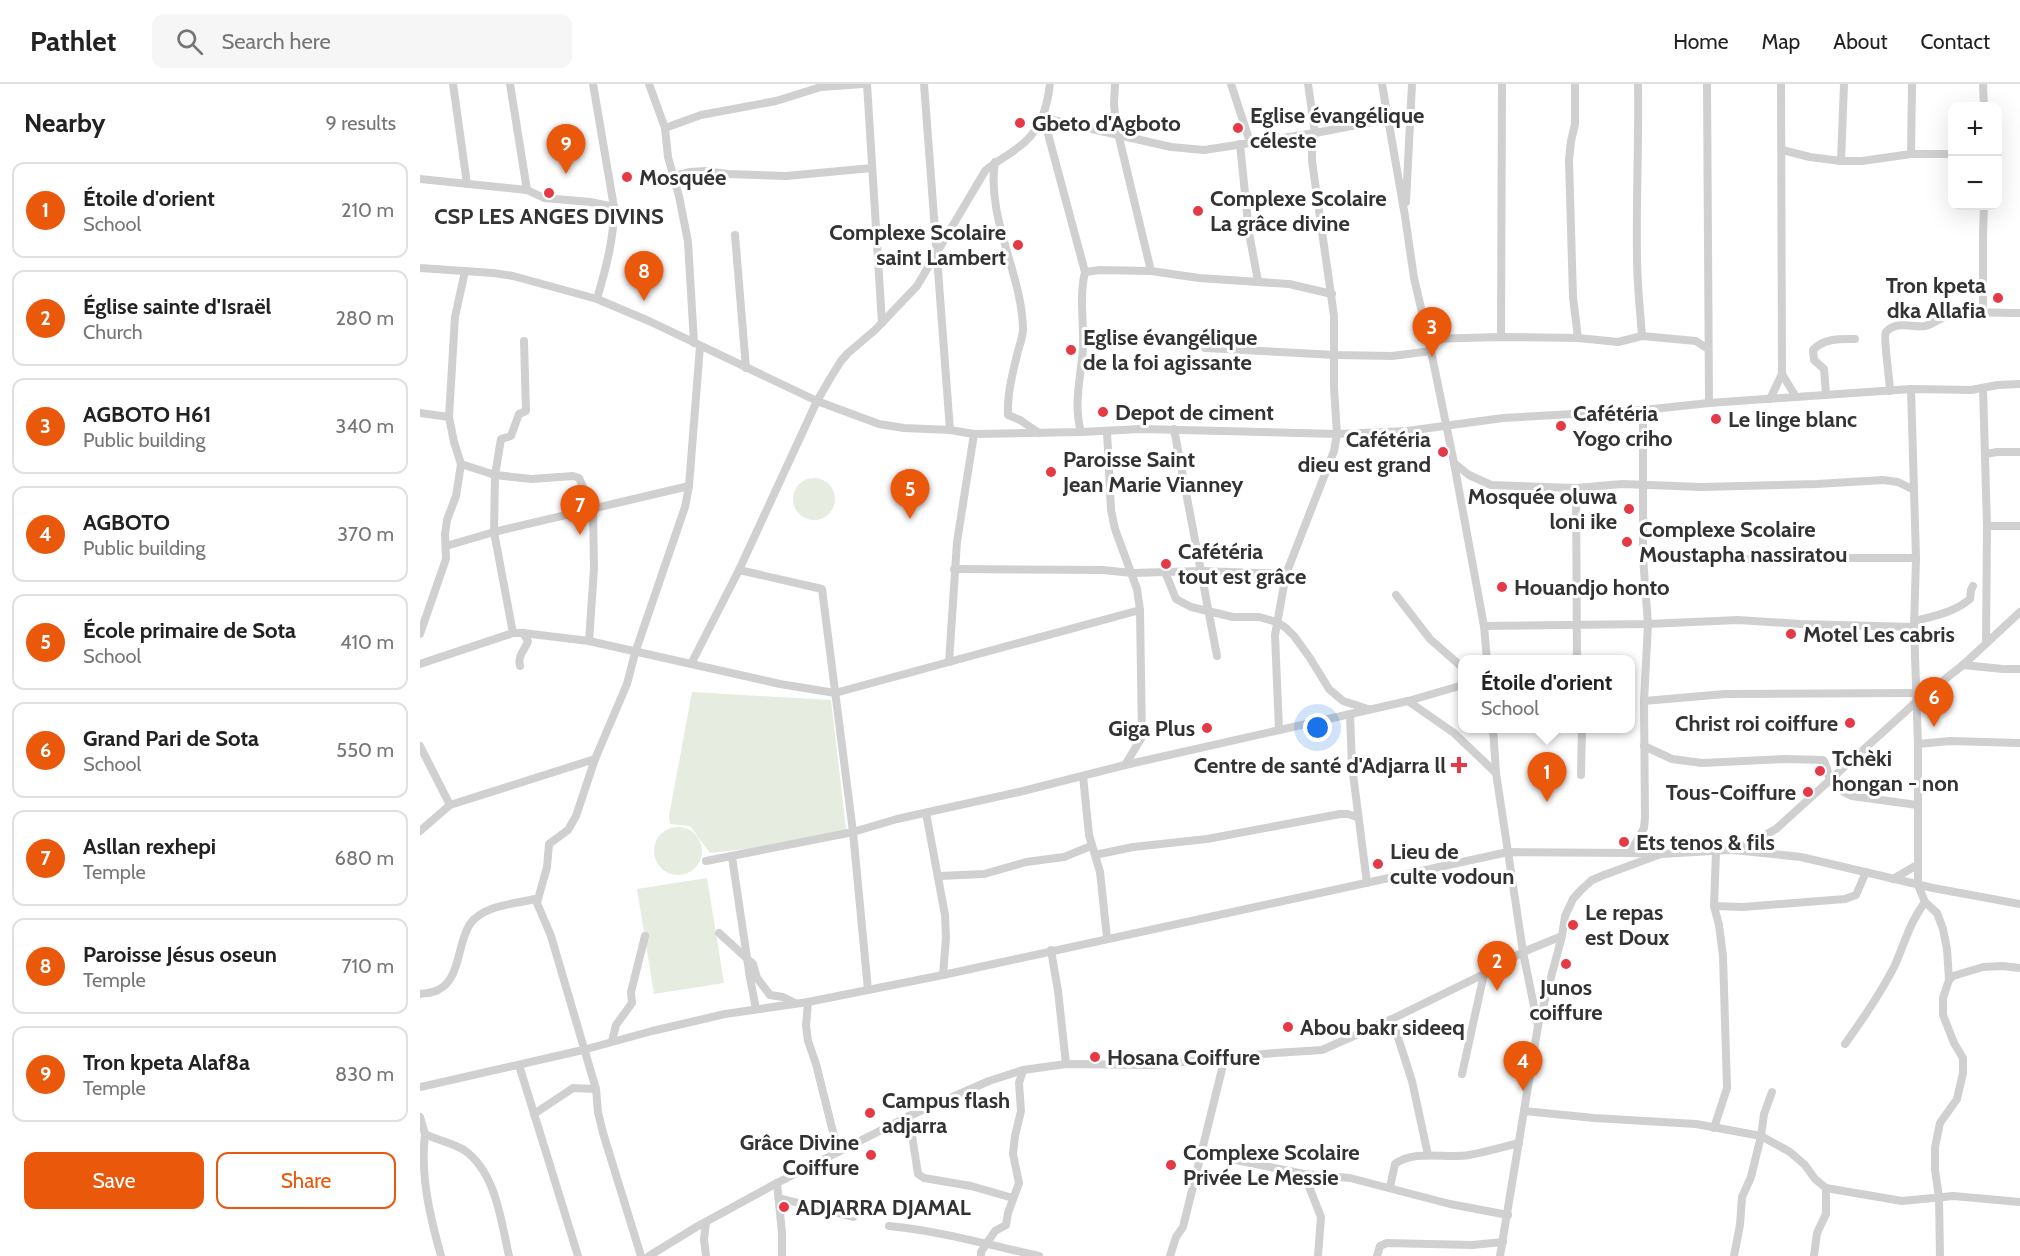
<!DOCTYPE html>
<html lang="en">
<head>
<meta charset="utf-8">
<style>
  body { margin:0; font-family:Cabin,sans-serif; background:#f6f6f6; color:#222 }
  .controls { position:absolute; right:18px; top:18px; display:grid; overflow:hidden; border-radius:12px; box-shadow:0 6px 24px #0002 }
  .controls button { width:54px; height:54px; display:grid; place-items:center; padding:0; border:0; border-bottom:2px solid #e0e0e0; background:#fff; color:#222; font:30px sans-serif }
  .you { position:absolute; left:898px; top:644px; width:21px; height:21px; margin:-15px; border:4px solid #fff; border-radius:50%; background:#1a73e8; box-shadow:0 0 0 9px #1a73e833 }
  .badge { display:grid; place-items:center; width:39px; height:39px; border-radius:50%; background:#ea580c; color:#fff; font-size:20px; font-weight:700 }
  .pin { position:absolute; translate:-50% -50px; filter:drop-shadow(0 2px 3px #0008) }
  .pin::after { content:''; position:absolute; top:32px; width:21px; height:18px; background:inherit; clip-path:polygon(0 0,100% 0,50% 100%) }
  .popup { position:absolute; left:1038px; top:571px; width:177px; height:78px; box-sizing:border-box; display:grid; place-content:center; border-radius:12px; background:#fff; filter:drop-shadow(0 2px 4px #0005); font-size:20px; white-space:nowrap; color:#767676 }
  .popup b { font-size:22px; color:#222 }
  .popup::after { content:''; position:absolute; left:50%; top:100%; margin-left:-12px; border:12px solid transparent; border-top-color:#fff }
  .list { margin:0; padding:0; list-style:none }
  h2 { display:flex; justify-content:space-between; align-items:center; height:78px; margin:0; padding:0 24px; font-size:26px }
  h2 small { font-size:20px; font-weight:400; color:#767676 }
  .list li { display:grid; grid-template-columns:39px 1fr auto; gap:18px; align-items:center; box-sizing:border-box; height:96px; margin:0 12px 12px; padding:0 12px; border:2px solid #e0e0e0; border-radius:12px }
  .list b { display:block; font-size:22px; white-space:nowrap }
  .list p { margin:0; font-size:20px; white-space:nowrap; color:#767676 }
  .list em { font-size:20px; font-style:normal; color:#767676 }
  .actions { display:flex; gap:12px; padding:18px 24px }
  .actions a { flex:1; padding:14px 0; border:2px solid #ea580c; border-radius:12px; text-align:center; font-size:21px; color:#ea580c }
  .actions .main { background:#ea580c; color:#fff }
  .icon { flex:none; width:33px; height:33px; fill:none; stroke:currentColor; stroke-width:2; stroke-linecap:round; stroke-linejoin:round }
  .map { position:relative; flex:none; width:1600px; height:1172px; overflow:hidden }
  header { display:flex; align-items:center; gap:36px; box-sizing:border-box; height:84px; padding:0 30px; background:#fff; border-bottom:2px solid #e0e0e0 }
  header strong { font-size:28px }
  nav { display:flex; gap:33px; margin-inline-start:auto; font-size:21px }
  .search { width:420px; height:54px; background:#f6f6f6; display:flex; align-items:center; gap:15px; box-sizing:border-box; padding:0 21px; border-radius:12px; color:#767676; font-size:22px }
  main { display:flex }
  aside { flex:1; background:#fff }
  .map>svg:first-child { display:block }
  .green { fill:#e6ecdf }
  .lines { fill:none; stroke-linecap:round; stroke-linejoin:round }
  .street { stroke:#d0d0d0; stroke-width:8 }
  .poi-dot { fill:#e63946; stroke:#fff; stroke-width:2 }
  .labels { text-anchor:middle; stroke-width:6; stroke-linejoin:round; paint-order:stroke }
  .poi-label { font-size:22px; font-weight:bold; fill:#333; stroke:#fff; text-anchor:start }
</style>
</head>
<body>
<header>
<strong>Pathlet</strong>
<div class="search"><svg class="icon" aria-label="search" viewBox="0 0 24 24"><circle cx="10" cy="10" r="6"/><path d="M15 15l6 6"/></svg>Search here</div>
<nav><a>Home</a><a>Map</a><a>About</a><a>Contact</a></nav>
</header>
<main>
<aside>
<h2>Nearby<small>9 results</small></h2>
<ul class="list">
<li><span class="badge">1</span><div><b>Étoile d'orient</b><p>School</p></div><em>210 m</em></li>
<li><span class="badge">2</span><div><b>Église sainte d'Israël</b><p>Church</p></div><em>280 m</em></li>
<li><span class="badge">3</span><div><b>AGBOTO H61</b><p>Public building</p></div><em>340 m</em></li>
<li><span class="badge">4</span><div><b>AGBOTO</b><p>Public building</p></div><em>370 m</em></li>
<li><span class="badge">5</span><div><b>École primaire de Sota</b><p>School</p></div><em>410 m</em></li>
<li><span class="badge">6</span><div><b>Grand Pari de Sota</b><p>School</p></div><em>550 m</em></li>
<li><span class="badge">7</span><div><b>Asllan rexhepi</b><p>Temple</p></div><em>680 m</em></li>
<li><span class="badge">8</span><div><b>Paroisse Jésus oseun</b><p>Temple</p></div><em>710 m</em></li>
<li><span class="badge">9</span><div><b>Tron kpeta Alaf8a</b><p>Temple</p></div><em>830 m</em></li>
</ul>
<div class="actions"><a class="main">Save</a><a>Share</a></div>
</aside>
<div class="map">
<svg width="1600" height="1172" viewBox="0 0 1600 1172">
  <rect width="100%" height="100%" fill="#fff"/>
  <g class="green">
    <circle cx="394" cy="415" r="21"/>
    <path d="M272 608 411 616 427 753 290 769 270 742 250 740 249 732Z"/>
    <circle cx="258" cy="767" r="24"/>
    <path d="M287 794 304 899 234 910 217 805Z"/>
  </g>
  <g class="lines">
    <g class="street">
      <path d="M33 0 47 100"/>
      <path d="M90 0 107 106"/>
      <path d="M173 0 194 123C194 155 186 184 177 215"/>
      <path d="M229 0 245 44 248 73 259 112 268 158 274 259"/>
      <path d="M447 0 462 239"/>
      <path d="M504 0 530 346"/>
      <path d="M695 0 694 20 696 41 731 187"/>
      <path d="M811 0 830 58"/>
      <path d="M962 0 985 132 994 194 1011 267 1034 379 1064 542 1067 576"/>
      <path d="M1155 0V40L1151 57 1149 76 1153 213 1158 254"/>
      <path d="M1218 0C1219 57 1216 115 1217 172 1217 199 1220 225 1222 252"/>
      <path d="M1287 0 1289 319"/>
      <path d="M1563 0 1564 22"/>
      <path d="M401 3 443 0"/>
      <path d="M624 34 751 63 784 66 895 49 968 35"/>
      <path d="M629 35 628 50 665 188 680 186 731 187 779 194 869 200 912 210"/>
      <path d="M245 44 281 31 356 17 401 3 402 0"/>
      <path d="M820 60 829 149 838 197"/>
      <path d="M1362 66 1390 73 1421 77H1442L1491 70H1532"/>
      <path d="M1491 70 1492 0"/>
      <path d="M1421 77 1424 0"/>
      <path d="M575 78C566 133 602 190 603 245 603 252 600 260 598 267 593 287 587 310 588 331L600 336 619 349"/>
      <path d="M254 92 270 88 285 87 308 90 366 92 452 84"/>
      <path d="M0 95 107 106 124 114 170 118 194 123"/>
      <path d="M986 118 992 0"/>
      <path d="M315 151 326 284"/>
      <path d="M0 184 73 189 93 192 177 215 229 237 397 317 459 340 484 344 530 346 554 350 661 348 721 345 917 350 987 347 1083 334 1223 326 1289 319 1491 305 1551 306 1578 301 1600 300"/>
      <path d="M1563 229V151L1564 122"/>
      <path d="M1081 253 1082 0"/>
      <path d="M1008 255 1081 253 1158 254 1198 258 1222 252 1276 257 1288 265"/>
      <path d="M785 264 915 271 972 272 1011 267"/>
      <path d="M1362 290 1376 313"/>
      <path d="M1563 304 1567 442 1566 559"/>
      <path d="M1491 305 1494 406"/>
      <path d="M1470 307C1470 298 1463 252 1466 248 1476 236 1493 244 1505 242 1515 240 1521 232 1531 231 1553 227 1577 229 1600 229"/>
      <path d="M1406 310 1404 285 1394 276 1393 266C1404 254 1420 255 1435 255"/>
      <path d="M1350 315 1362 290 1361 0"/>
      <path d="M0 329 29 333"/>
      <path d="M754 345 797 572"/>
      <path d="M687 347 691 426 695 445 717 505 720 526 722 653 705 681"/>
      <path d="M661 348C653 320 661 293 663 264 664 239 659 213 665 188"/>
      <path d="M1566 370 1577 368H1600"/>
      <path d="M1034 379 1049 391 1071 401 1156 404 1202 400 1281 403 1397 400 1463 396 1478 398 1494 406 1496 474 1494 543 1498 660"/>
      <path d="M41 380 75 391 112 395 153 392 159 394 173 424 174 485 169 557"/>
      <path d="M1156 404 1157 576"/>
      <path d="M1567 442H1600"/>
      <path d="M26 462 74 448 269 402"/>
      <path d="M1223 473 1378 476 1429 474H1496"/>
      <path d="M534 485 683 486 712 489 782 487 866 490"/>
      <path d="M319 486 402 505 433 748 448 906"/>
      <path d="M745 488 756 515 771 523 813 533H839L857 538 866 544 874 552 890 574 909 605 923 617 948 625"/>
      <path d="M976 511 1010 555 1043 584"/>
      <path d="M1495 537C1514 532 1535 528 1550 515L1551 506 1553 502"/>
      <path d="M1064 542 1228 540 1318 536 1380 540 1494 543"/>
      <path d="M93 549 74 448 75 391 81 355 91 352 99 330 106 327 104 257"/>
      <path d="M0 550 26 475 25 450 27 436 36 412 41 380 34 358 29 333 35 233 45 187"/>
      <path d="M529 578 537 458 554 350"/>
      <path d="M0 580 93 549H103L169 557 360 600 415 609 720 526"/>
      <path d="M271 580 319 486 397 317 411 293 421 277 428 269 455 246 497 202 565 87C575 78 586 73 596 65 619 50 627 26 630 0"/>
      <path d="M1543 581 1583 585H1600"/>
      <path d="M100 582C97 572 105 566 108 557L103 549"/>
      <path d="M988 617 1034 649 1076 689"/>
      <path d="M1224 617 1305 610 1496 609"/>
      <path d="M930 630 932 682 947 799"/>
      <path d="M1073 644 1076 689 1088 768 1103 868 1118 942 1080 1172"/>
      <path d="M859 646 855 551 866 490 914 367 917 350 914 303V232L892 77V62L895 49 888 0"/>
      <path d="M0 662 30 721"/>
      <path d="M1224 662 1252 675 1282 679 1365 675 1403 676C1409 684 1407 690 1410 696 1414 703 1425 709 1432 712L1497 721"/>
      <path d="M1161 691 1162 644"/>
      <path d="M663 692 669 751 680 788 687 854"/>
      <path d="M506 729 525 831 526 854 523 891"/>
      <path d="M0 747 30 721 175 675"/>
      <path d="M1313 766 1381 773 1513 804 1600 820"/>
      <path d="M1210 769 1224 744 1225 734 1224 617 1228 540 1223 473V326"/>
      <path d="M675 771 713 763 787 755 920 730H928L937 733"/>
      <path d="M312 773 330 894 336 925"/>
      <path d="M286 777 433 748 477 735 599 708 705 681 988 617 1043 601"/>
      <path d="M519 792 564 790 606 778 644 773 671 762"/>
      <path d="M1473 795 1497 781"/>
      <path d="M1294 822 1323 823 1425 815 1436 811 1446 788"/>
      <path d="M299 849 333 880 337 894 350 911 363 913 375 919"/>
      <path d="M631 866 638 907 646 980"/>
      <path d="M1529 896 1527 865 1523 845 1517 829 1505 818 1498 801V660L1530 657 1600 659"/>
      <path d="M0 910C6 909 13 909 18 906 41 895 37 859 50 840 63 821 95 820 115 815L117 819"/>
      <path d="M388 918 386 942 388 957 396 980 418 1068"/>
      <path d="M972 935 992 997 1008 1071"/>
      <path d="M1118 942 1142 852 1145 832 1153 815 1161 806 1172 796 1184 791 1241 770 1309 766 1329 760 1356 745 1496 618 1543 581 1600 528"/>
      <path d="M192 957 196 941 212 919 211 908 225 852"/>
      <path d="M1425 960C1443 935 1461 909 1475 881 1485 858 1490 838 1505 818"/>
      <path d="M99 981 158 1172"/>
      <path d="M1042 990 1064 890"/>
      <path d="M0 1003 163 966 232 947 305 930 388 918 523 891 1088 768 1210 769 1241 770"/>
      <path d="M1104 1027 1174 1034 1276 1040 1341 1052 1370 1068 1385 1081 1395 1095 1406 1104 1482 1117 1533 1112 1600 1118"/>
      <path d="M114 1030 153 1004 176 1005"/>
      <path d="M489 1032 498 1090 504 1094 551 1102 593 1114"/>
      <path d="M0 1033 5 1050C17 1056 32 1059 44 1066 76 1088 81 1137 89 1172"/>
      <path d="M1294 1044 1307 1004 1303 872 1299 841 1294 822 1296 768"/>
      <path d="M5 1050C0 1092 10 1132 21 1172"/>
      <path d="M781 1069 884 1090 930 1094 1030 1120 1088 1131"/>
      <path d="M884 1090 901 1133 898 1172"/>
      <path d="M357 1099 362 1149V1172"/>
      <path d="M970 1103 975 1080C995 1065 1026 1075 1049 1071 1066 1068 1083 1063 1099 1059"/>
      <path d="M359 1114 433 1133"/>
      <path d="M286 1138 284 1155 286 1172"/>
      <path d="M469 1142C520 1147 570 1161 619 1172"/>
      <path d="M221 1172 183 1049 178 1028 176 1005 131 852 117 819 127 783 129 760 148 746 156 732 175 675 207 600 215 569 265 423 269 402 280 262"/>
      <path d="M229 1172 278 1142 357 1099 489 1032 569 997 603 986 646 980 732 981 855 969 902 966 972 935 1064 890 1103 868 1142 852"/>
      <path d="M561 1172V1168L575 1147 586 1141 588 1129 599 1099 593 1070 595 1052 601 1027 599 999 603 986"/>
      <path d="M750 1172 756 1153 763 1143 805 973"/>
      <path d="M957 1172 960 1162 967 1159 1052 1161 1083 1158"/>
      <path d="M1314 1172 1320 1141 1322 1113 1331 1093 1341 1052 1344 1030 1352 1008"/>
      <path d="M1394 1172 1397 1149 1406 1130V1104"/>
      <path d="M1520 1172 1519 1113 1515 1086V1063L1520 1039 1537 1015 1543 989V974L1534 959 1523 931V914L1529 896 1533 892 1563 883 1582 882 1600 884"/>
    </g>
  </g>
  <g class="poi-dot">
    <circle cx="600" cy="39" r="6"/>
    <circle cx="818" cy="44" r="6"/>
    <circle cx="207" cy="93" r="6"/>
    <circle cx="129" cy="109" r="6"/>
    <circle cx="778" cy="127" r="6"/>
    <circle cx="598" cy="161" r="6"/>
    <circle cx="1578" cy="214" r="6"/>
    <circle cx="651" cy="266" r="6"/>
    <circle cx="683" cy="328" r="6"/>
    <circle cx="1296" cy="335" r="6"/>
    <circle cx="1141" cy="342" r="6"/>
    <circle cx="1023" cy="368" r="6"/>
    <circle cx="631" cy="388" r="6"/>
    <circle cx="1209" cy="425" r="6"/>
    <circle cx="1207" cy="458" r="6"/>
    <circle cx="746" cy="480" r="6"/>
    <circle cx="1082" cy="503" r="6"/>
    <circle cx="1371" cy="550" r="6"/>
    <circle cx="1430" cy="639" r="6"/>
    <circle cx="787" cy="644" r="6"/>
    <path d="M1036 672h6v6h6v6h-6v6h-6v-6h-6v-6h6z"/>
    <circle cx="1400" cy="687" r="6"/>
    <circle cx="1388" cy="708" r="6"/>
    <circle cx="1204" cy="758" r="6"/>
    <circle cx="958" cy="780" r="6"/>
    <circle cx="1153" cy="841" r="6"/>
    <circle cx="1146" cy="880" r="6"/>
    <circle cx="868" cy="943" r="6"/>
    <circle cx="675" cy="973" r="6"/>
    <circle cx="450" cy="1029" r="6"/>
    <circle cx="451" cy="1071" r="6"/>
    <circle cx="751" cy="1081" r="6"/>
    <circle cx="364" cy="1123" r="6"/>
  </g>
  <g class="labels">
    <g class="poi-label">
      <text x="830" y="39">Eglise évangélique<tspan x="830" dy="25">céleste</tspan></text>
      <text x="612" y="47">Gbeto d'Agboto</text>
      <text x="219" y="101">Mosquée</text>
      <text x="790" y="122">Complexe Scolaire<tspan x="790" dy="25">La grâce divine</tspan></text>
      <text x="129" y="140" text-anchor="middle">CSP LES ANGES DIVINS</text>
      <text x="586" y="156" text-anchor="end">Complexe Scolaire<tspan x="586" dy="25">saint Lambert</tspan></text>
      <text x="1566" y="209" text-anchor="end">Tron kpeta<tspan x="1566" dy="25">dka Allafia</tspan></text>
      <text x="663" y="261">Eglise évangélique<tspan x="663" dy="25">de la foi agissante</tspan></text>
      <text x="695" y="336">Depot de ciment</text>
      <text x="1153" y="337">Cafétéria<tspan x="1153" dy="25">Yogo criho</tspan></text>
      <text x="1308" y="343">Le linge blanc</text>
      <text x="1011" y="363" text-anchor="end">Cafétéria<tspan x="1011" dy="25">dieu est grand</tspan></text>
      <text x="643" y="383">Paroisse Saint<tspan x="643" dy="25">Jean Marie Vianney</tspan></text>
      <text x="1197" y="420" text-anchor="end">Mosquée oluwa<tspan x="1197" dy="25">loni ike</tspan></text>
      <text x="1219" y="453">Complexe Scolaire<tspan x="1219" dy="25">Moustapha nassiratou</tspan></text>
      <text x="758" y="475">Cafétéria<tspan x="758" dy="25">tout est grâce</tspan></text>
      <text x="1094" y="511">Houandjo honto</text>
      <text x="1383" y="558">Motel Les cabris</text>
      <text x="1418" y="647" text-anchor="end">Christ roi coiffure</text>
      <text x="775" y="652" text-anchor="end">Giga Plus</text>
      <text x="1412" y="682">Tchèki<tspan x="1412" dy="25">hongan - non</tspan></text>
      <text x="1026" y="689" text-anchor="end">Centre de santé d'Adjarra ll</text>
      <text x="1376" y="716" text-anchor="end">Tous-Coiffure</text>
      <text x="1216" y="766">Ets tenos &amp; fils</text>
      <text x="970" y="775">Lieu de<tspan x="970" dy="25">culte vodoun</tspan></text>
      <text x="1165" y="836">Le repas<tspan x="1165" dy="25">est Doux</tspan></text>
      <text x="1146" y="911" text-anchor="middle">Junos<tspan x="1146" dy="25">coiffure</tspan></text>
      <text x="880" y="951">Abou bakr sideeq</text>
      <text x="687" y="981">Hosana Coiffure</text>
      <text x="462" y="1024">Campus flash<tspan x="462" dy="25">adjarra</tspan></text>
      <text x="439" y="1066" text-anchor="end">Grâce Divine<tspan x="439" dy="25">Coiffure</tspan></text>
      <text x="763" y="1076">Complexe Scolaire<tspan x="763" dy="25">Privée Le Messie</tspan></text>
      <text x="376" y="1131">ADJARRA DJAMAL</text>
    </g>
  </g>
</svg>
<div class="controls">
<button>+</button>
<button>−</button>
</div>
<div class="you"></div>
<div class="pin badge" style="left:1127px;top:718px">1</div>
<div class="popup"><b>Étoile d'orient</b>School</div>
<div class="pin badge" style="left:1077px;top:907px">2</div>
<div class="pin badge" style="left:1012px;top:273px">3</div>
<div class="pin badge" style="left:1103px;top:1007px">4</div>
<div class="pin badge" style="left:490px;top:435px">5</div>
<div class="pin badge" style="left:1514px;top:643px">6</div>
<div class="pin badge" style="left:160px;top:451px">7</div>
<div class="pin badge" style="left:224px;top:217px">8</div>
<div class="pin badge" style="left:146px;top:90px">9</div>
</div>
</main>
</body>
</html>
